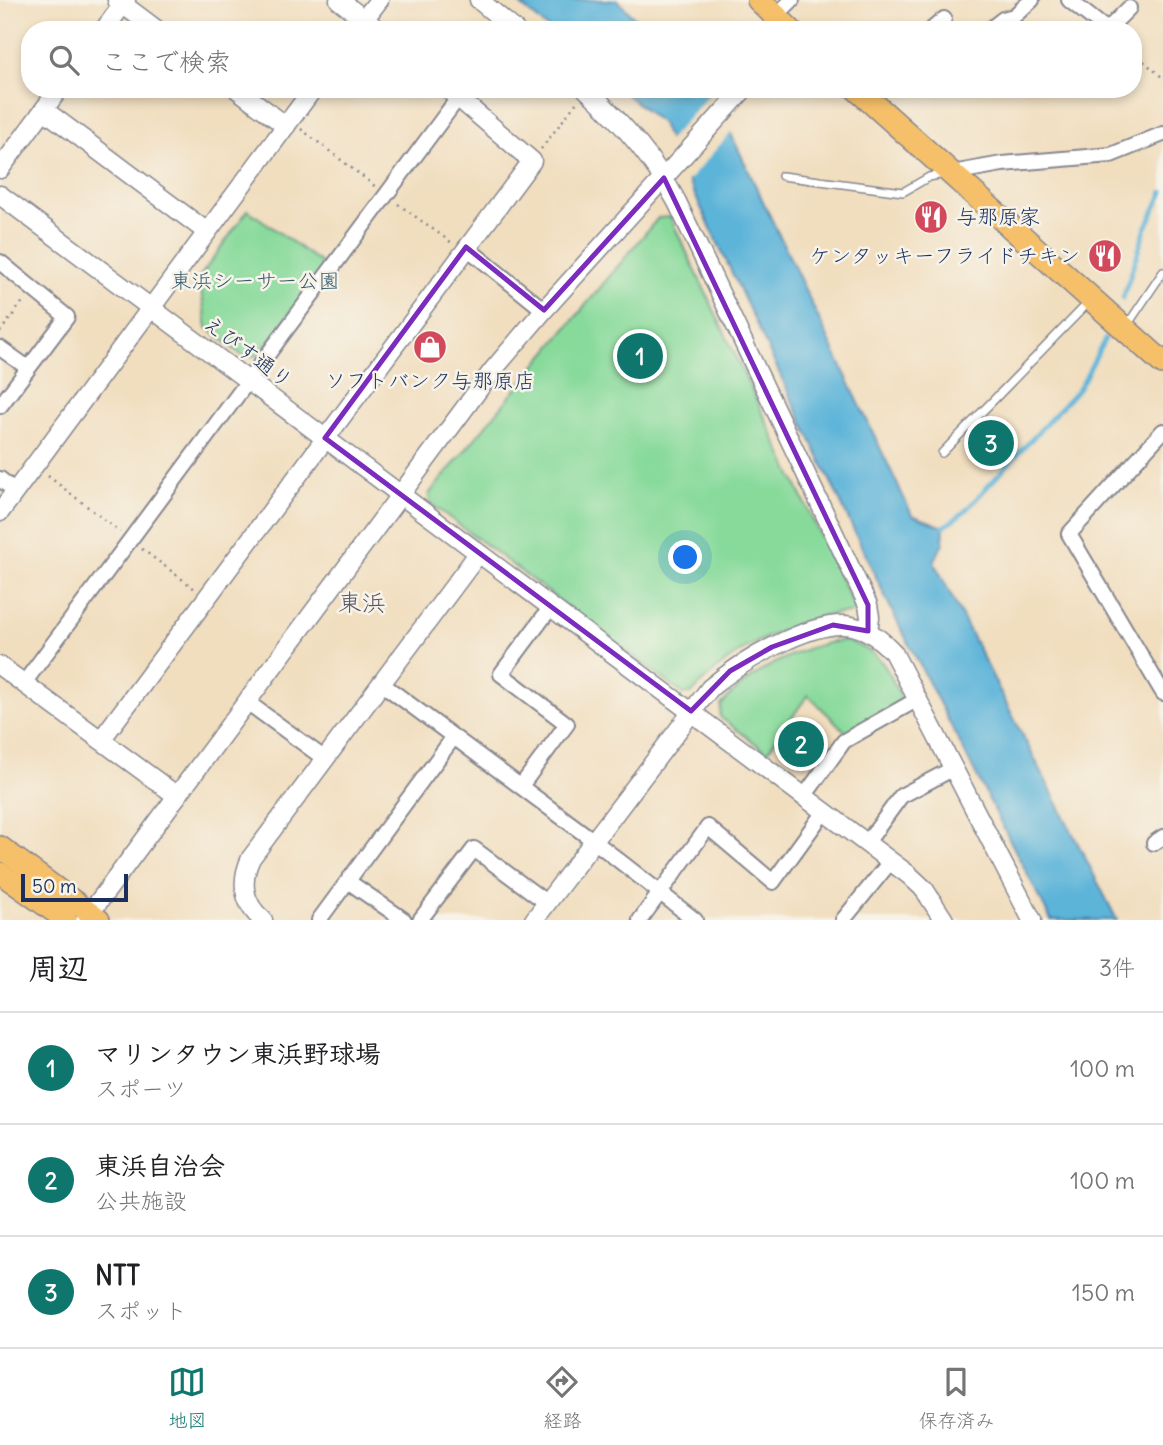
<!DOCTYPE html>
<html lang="ja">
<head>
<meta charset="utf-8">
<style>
  body { margin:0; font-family:Delius,"Klee One",sans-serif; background:#f6f6f6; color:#202124 }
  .scale { position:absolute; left:21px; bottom:18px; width:107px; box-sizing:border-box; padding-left:7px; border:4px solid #1b2f5e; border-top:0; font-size:19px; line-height:24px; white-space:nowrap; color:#1b2f5e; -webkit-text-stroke:5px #f7f3e8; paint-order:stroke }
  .you { position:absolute; left:686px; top:558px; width:24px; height:24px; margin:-18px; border:5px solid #fff; border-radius:50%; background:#1a73e8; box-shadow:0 0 0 10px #1a73e833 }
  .badge { display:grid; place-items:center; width:46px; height:46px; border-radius:50%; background:#0f766e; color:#fff; font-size:23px; font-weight:700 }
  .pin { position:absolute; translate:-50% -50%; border:4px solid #fff; box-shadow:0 2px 7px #0006 }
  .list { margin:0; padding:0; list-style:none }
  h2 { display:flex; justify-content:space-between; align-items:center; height:91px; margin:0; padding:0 28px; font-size:30px }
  h2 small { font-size:23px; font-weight:400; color:#757577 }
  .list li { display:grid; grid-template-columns:46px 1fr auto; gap:21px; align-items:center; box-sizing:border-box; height:112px; padding:0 28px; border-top:2px solid #e0e0e0 }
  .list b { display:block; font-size:26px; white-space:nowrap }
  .list p { margin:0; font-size:23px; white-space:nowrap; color:#757577 }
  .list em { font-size:23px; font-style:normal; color:#757577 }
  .icon { flex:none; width:38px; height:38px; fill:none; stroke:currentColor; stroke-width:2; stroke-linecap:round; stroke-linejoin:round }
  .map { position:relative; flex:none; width:1163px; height:920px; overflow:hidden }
  .search { position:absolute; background:#fff; box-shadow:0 4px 10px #0003; left:21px; right:21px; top:21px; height:77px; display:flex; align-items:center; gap:18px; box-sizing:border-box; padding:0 24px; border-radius:28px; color:#757577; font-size:26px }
  .sheet { height:427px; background:#fff }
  nav { display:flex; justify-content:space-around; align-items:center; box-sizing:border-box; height:98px; border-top:2px solid #e0e0e0; background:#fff; font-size:19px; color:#757577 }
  nav a { display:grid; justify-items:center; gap:4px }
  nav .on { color:#0f766e }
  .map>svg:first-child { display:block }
  .green { fill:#88da9b; stroke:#52847c; stroke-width:2 }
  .water { fill:#5bb4d9; stroke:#3b729c; stroke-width:2 }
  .pier { fill:#f1debf }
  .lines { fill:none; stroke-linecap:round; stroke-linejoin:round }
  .stream { stroke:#5bb4d9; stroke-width:4.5 }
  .service-casing { stroke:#86868e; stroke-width:10 }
  .minor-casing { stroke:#86868e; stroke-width:18 }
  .tertiary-casing { stroke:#86868e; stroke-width:21 }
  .primary-casing { stroke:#86868e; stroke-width:24 }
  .trunk-casing { stroke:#86868e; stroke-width:26 }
  .path { stroke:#86868e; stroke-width:2.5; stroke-dasharray:2 5; stroke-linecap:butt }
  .service { stroke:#fff; stroke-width:7 }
  .minor { stroke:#fff; stroke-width:14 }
  .tertiary { stroke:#fff; stroke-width:18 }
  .primary { stroke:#f6c06b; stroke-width:21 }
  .trunk { stroke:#f6c06b; stroke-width:23 }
  .marked { fill:none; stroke:#7b2cbf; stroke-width:5; stroke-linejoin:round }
  .labels { text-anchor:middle; stroke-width:5; stroke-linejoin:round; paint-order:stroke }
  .poi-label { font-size:21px; fill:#1b2f5e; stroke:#f7f3e8; text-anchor:start }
  .park-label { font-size:21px; fill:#365a6d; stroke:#f7f3e8 }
  .street-label { font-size:21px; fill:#1b2f5e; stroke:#f7f3e8 }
  .quarter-label { font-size:24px; fill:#5a5468; stroke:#f7f3e8 }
</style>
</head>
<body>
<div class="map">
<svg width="1163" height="920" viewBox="0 0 1163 920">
  <rect width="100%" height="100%" fill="#f7f3e8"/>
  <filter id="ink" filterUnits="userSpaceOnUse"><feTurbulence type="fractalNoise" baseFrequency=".0143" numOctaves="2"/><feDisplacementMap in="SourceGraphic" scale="14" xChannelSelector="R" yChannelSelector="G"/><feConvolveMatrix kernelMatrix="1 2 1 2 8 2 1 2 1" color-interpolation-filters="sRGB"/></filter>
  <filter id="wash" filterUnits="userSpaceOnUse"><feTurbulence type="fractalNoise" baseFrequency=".00686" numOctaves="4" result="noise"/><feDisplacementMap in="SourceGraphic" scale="28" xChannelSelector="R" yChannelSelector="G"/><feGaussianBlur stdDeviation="1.57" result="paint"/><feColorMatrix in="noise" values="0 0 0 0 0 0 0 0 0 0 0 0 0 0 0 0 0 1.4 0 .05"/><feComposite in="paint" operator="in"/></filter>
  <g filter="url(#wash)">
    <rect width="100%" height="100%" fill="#f1debf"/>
    <g class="green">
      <path d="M248 210 325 266 259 355 244 357 207 328 199 278Z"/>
      <path d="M670 217 855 609 854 613C832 612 816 617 795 625 752 642 723 659 691 694H683L430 503 429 494 658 218Z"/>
      <path d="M844 640C883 652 885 665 902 700L899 706 848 734 808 695 767 752 720 717 721 705C751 671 799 646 844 640Z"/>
    </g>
    <g class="water">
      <path d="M515 0H617L647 30H550Z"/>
      <path d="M620 89 708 90 732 136 912 515 944 527 943 543 934 562 1117 920H1051L893 613 661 123Z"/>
    </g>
    <path class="pier" d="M712 91 733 130 686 183 667 142Z"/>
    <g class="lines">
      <g class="stream">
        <path d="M1123 298 1145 230 1163 192"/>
        <path d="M944 527 965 511 1080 387 1105 339"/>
      </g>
    </g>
  </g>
  <g filter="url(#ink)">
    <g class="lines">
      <g class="service-casing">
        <g id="service">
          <path d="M782 176 903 192 929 177 944 174"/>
          <path d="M1126 327 1163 272"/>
          <path d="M942 453 1089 302"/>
        </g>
      </g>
      <g class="minor-casing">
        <g id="minor">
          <path d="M1069 0 1107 30"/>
          <path d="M776 16 792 0"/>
          <path d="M931 30 944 19"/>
          <path d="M989 30 1003 19 1014 16 1032 0"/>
          <path d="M1107 30 1129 8"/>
          <path d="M952 173 1002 164 1111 155 1163 134"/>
          <path d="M466 247 544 310"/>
          <path d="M0 262 67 317 0 406"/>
          <path d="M0 348 28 368"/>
          <path d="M1163 431 1069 534 1163 693"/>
          <path d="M0 479 15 491"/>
          <path d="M24 683 458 98"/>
          <path d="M381 683 594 841 695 920"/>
          <path d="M247 702 325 759"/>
          <path d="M521 786 567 724 501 674 551 607"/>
          <path d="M803 798 844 741 918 699"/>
          <path d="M1154 843 1163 837"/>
          <path d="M866 844 901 796 954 768"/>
          <path d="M349 882 404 920"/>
          <path d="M319 920 453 738"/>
          <path d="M420 920 474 849 547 903"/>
          <path d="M640 920 708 827 773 882 823 813"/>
          <path d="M843 920 890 862"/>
        </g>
      </g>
      <g class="tertiary-casing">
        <g id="tertiary">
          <path d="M117 0 157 30"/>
          <path d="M339 0 378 30"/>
          <path d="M479 0 515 30"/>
          <path d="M104 30 126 0"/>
          <path d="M356 30 379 0"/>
          <path d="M237 89 286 126"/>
          <path d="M586 89C622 122 654 159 677 202L868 605 870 617 868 631"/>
          <path d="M44 110 207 232"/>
          <path d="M0 169 59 89"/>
          <path d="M0 195 909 875 924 889 944 920"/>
          <path d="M0 512 313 89"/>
          <path d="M0 666 177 796"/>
          <path d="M101 740 532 161 448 89"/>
          <path d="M85 920 493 370 544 310 744 89"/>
          <path d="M263 920C243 904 240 881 251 858L478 554"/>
          <path d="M534 920 710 688C739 663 813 618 852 626 870 630 881 640 893 652L1032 920"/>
        </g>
      </g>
      <g class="primary-casing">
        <g id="primary">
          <path d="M0 847 99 920"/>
          <path d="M0 873 66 920"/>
        </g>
      </g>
      <g class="trunk-casing">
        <g id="trunk">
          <path d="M759 0 790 30"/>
          <path d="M857 89 1163 363"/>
        </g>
      </g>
      <g class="path">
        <path d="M1133 52 1163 78"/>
        <path d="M301 129 376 187"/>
        <path d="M541 149 577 102"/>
        <path d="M398 204 452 243"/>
        <path d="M0 332 24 300"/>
        <path d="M48 476 120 532"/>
        <path d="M142 549 195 589"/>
      </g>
      <use href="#service" class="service"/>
      <use href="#minor" class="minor"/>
      <use href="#tertiary" class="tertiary"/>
      <use href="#primary" class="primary"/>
      <use href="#trunk" class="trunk"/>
    </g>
  </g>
  <path class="marked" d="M664 178 868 605V631L833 625 772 647 730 671 691 711 325 438 466 247 544 310Z"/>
  <defs>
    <g id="restaurant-disc" transform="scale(1.75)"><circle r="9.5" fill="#d1495b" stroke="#f7f3e8"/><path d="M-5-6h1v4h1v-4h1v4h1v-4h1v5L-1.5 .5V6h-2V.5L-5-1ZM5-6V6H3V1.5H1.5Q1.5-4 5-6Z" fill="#fff"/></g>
    <g id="shop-disc" transform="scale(1.75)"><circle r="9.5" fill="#d1495b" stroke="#f7f3e8"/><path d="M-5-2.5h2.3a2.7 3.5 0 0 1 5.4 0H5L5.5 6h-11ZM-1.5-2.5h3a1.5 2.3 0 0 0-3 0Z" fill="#fff"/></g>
  </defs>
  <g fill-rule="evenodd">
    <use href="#restaurant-disc" x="931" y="217"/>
    <use href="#restaurant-disc" x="1105" y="256"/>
    <use href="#shop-disc" x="430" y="347"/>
  </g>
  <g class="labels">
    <g class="poi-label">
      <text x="956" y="224">与那原家</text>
      <text x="1080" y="263" text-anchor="end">ケンタッキーフライドチキン</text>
      <text x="430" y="388" text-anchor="middle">ソフトバンク与那原店</text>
    </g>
    <g class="park-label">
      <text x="255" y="288">東浜シーサー公園</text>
    </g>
    <g class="street-label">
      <text transform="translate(248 352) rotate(37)" y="7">えびす通り</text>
    </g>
    <g class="quarter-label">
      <text x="362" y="611">東浜</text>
    </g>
  </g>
</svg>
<div class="scale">50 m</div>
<div class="you"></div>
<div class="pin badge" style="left:640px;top:356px">1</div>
<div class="pin badge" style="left:801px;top:744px">2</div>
<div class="pin badge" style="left:991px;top:443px">3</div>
<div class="search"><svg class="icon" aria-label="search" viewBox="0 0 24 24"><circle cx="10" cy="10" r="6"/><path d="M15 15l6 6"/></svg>ここで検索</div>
</div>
<section class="sheet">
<h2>周辺<small>3件</small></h2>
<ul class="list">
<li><span class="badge">1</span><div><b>マリンタウン東浜野球場</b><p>スポーツ</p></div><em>100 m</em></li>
<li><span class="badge">2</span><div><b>東浜自治会</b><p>公共施設</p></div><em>100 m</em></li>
<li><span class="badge">3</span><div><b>NTT</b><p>スポット</p></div><em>150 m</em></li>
</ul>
</section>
<nav>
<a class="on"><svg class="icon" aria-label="map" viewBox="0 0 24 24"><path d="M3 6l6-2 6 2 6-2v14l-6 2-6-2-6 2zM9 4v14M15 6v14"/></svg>地図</a>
<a><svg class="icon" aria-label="directions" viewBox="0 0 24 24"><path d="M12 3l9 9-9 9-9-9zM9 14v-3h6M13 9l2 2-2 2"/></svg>経路</a>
<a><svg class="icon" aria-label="saved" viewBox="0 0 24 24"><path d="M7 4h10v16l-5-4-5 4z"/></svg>保存済み</a>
</nav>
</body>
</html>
